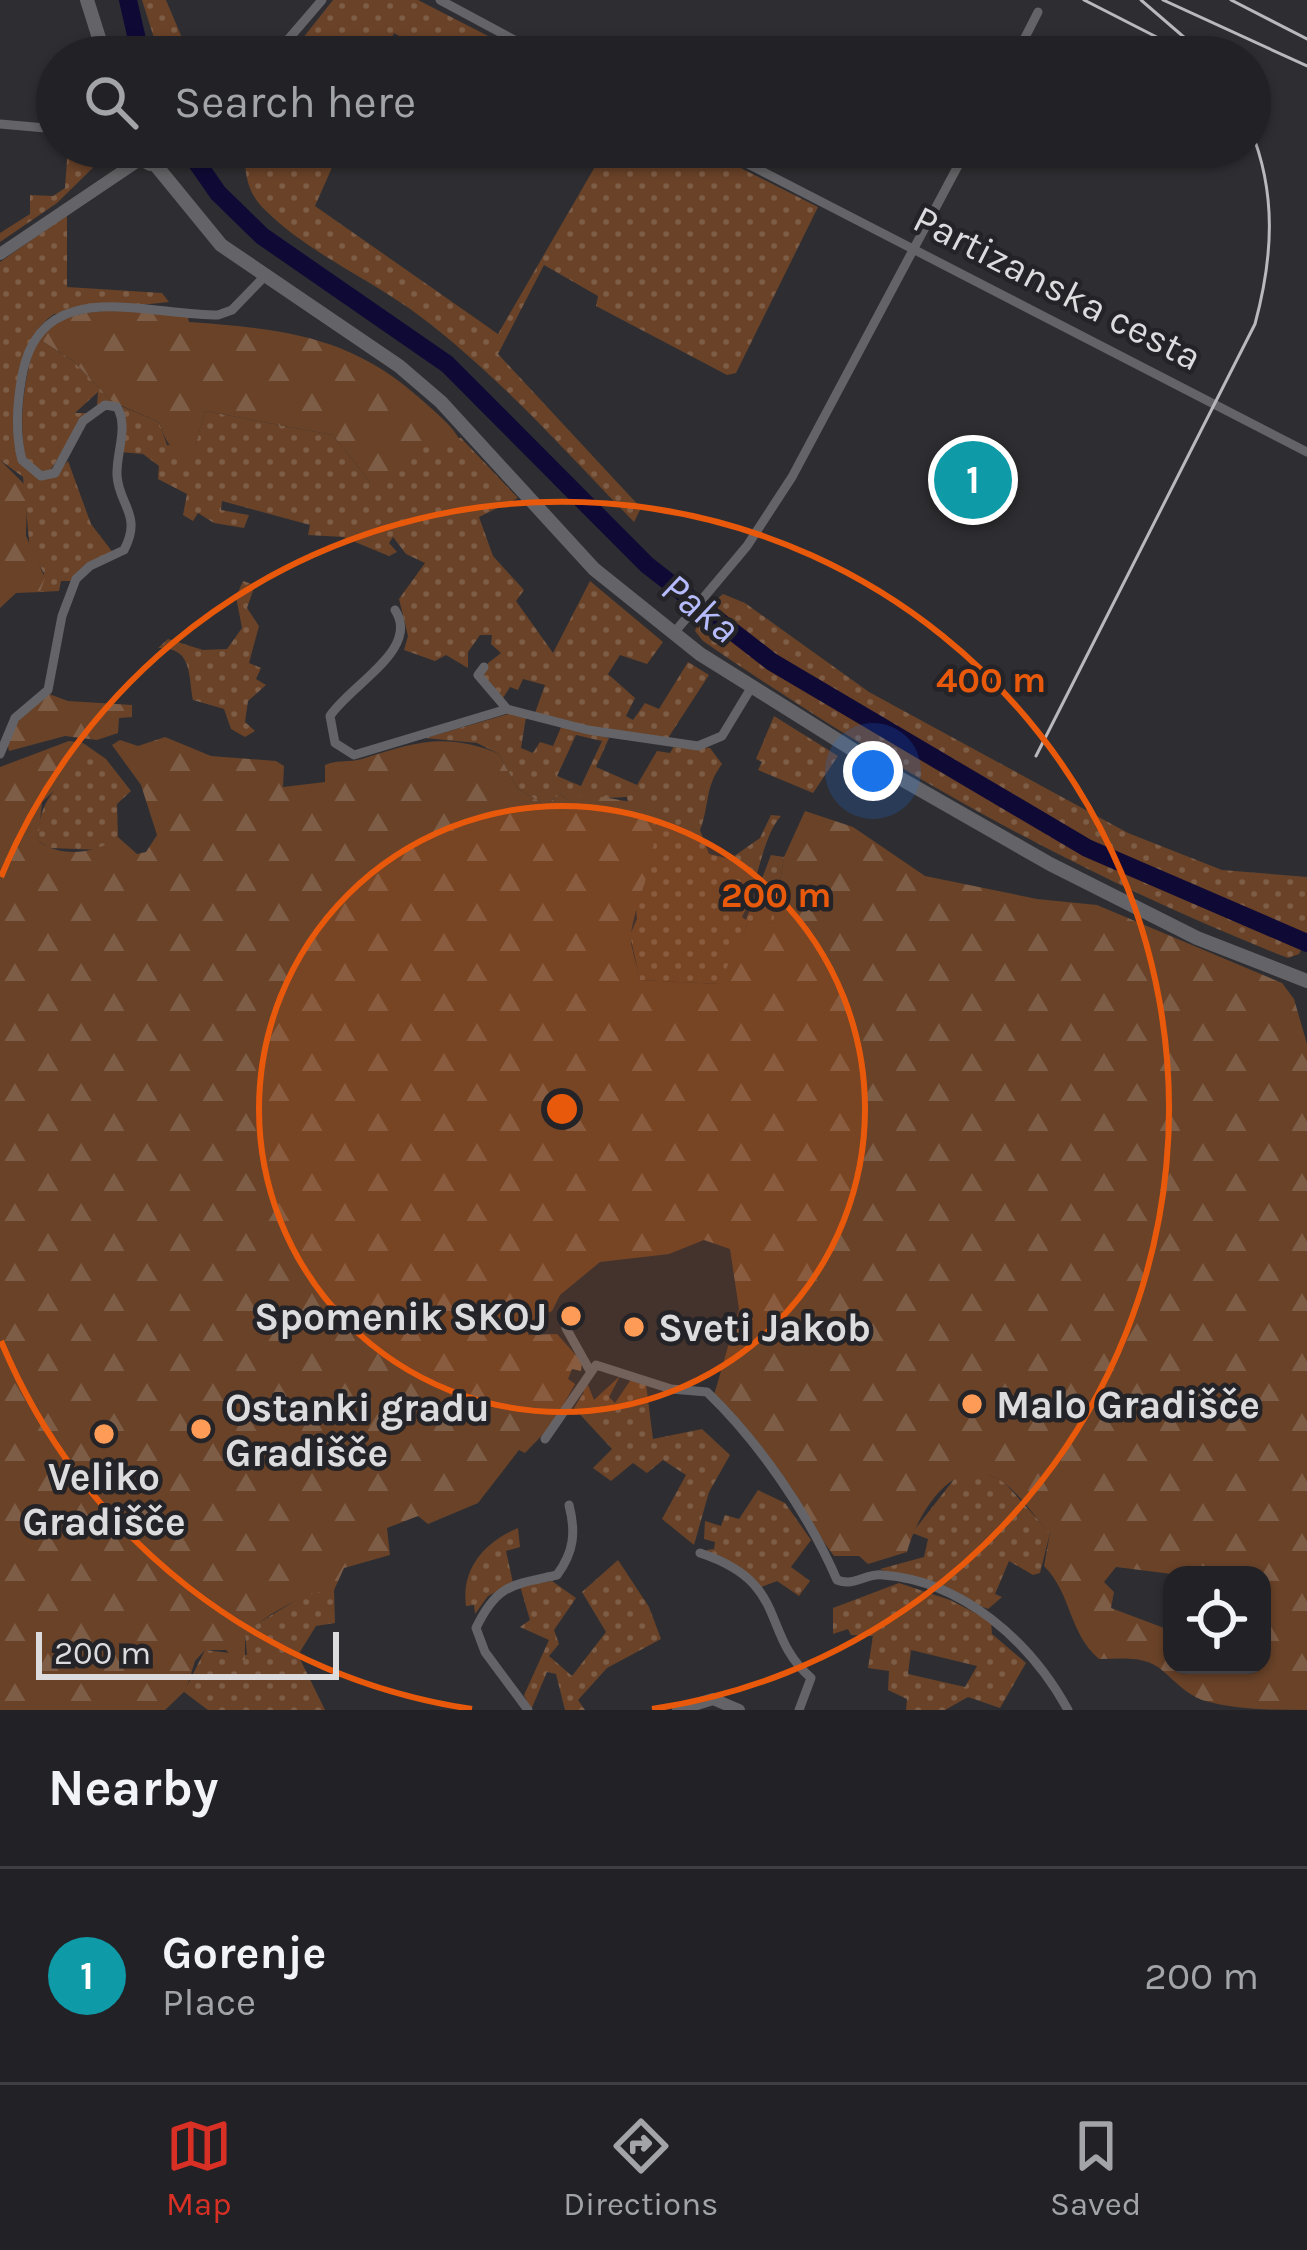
<!DOCTYPE html>
<html lang="en">
<head>
<meta charset="utf-8">
<style>
  body { margin:0; font-family:Karla,sans-serif; background:#2a2a2e; color:#f1f3f6 }
  .controls { position:absolute; right:36px; bottom:36px; display:grid; overflow:hidden; border-radius:24px; box-shadow:0 3px 9px #0004 }
  .controls button { width:108px; height:108px; display:grid; place-items:center; padding:0; border:0; border-bottom:3px solid #3f3f43; background:#222226; color:#f1f3f6; font:60px sans-serif }
  .scale { position:absolute; left:36px; bottom:30px; width:303px; box-sizing:border-box; padding-left:12px; border:6px solid #dcdcdf; border-top:0; font-size:33px; line-height:42px; white-space:nowrap; color:#dcdcdf; -webkit-text-stroke:9px #242428; paint-order:stroke }
  .you { position:absolute; left:873px; top:771px; width:42px; height:42px; margin:-30px; border:9px solid #fff; border-radius:50%; background:#1a73e8; box-shadow:0 0 0 18px #1a73e833 }
  .badge { display:grid; place-items:center; width:78px; height:78px; border-radius:50%; background:#d93025; color:#fff; font-size:39px; font-weight:700 }
  .pin { position:absolute; translate:-50% -50%; border:6px solid #fff; box-shadow:0 3px 12px #0006 }
  .list { margin:0; padding:0; list-style:none }
  h2 { display:flex; justify-content:space-between; align-items:center; height:156px; margin:0; padding:0 48px; font-size:51px }
  h2 small { font-size:39px; font-weight:400; color:#a2a4a7 }
  .list li { display:grid; grid-template-columns:78px 1fr auto; gap:36px; align-items:center; box-sizing:border-box; height:216px; padding:0 48px; border-top:3px solid #3f3f43 }
  .list b { display:block; font-size:45px; white-space:nowrap }
  .list p { margin:0; font-size:39px; white-space:nowrap; color:#a2a4a7 }
  .list em { font-size:39px; font-style:normal; color:#a2a4a7 }
  .icon { flex:none; width:66px; height:66px; fill:none; stroke:currentColor; stroke-width:2; stroke-linecap:round; stroke-linejoin:round }
  .map { position:relative; flex:none; width:1307px; height:1710px; overflow:hidden }
  .search { position:absolute; background:#222226; box-shadow:0 3px 9px #0004; left:36px; right:36px; top:36px; height:132px; display:flex; align-items:center; gap:30px; box-sizing:border-box; padding:0 42px; border-radius:66px; color:#a2a4a7; font-size:45px }
  .sheet { height:372px; background:#222226 }
  nav { display:flex; justify-content:space-around; align-items:center; box-sizing:border-box; height:168px; border-top:3px solid #3f3f43; background:#222226; font-size:33px; color:#a2a4a7 }
  nav a { display:grid; justify-items:center; gap:6px }
  nav .on { color:#d93025 }
  .map>svg:first-child { display:block }
  .grass { fill:url(#grass-dots); fill-rule:evenodd }
  .forest { fill:url(#forest-firs); fill-rule:evenodd }
  .lines { fill:none; stroke-linecap:round; stroke-linejoin:round }
  .river { stroke:#0f0936; stroke-width:18 }
  .minor { stroke:#646468; stroke-width:9 }
  .tertiary { stroke:#646468; stroke-width:12 }
  .secondary { stroke:#646468; stroke-width:14 }
  .rail { stroke:#b9b9bd; stroke-width:3 }
  .ring { fill:none; stroke:#e8590c; stroke-width:6 }
  .poi-dot { fill:#fe9c57; stroke:#242428; stroke-width:4.5 }
  .labels { text-anchor:middle; stroke-width:9; stroke-linejoin:round; paint-order:stroke }
  .street-label { font-size:39px; fill:#dcdcdf; stroke:#242428 }
  .poi-label { font-size:39px; font-weight:bold; fill:#dcdcdf; stroke:#242428; text-anchor:start }
  .water-label { font-size:42px; font-style:italic; fill:#b6bbfb; stroke:#242428 }
  .centre { fill:#e8590c; stroke:#242428; stroke-width:6 }
  .ring-label { font-size:36px; text-anchor:middle; font-weight:bold; fill:#e8590c; stroke:#242428; stroke-width:9; stroke-linejoin:round; paint-order:stroke }
</style>
</head>
<body>
<div class="map">
<svg width="1307" height="1710" viewBox="0 0 1307 1710">
  <defs>
    <pattern id="grass-dots" width="8" height="8" patternUnits="userSpaceOnUse" patternTransform="scale(3)"><rect width="8" height="8" fill="#694228"/><path d="M2 2h.1M6 6h.1" fill="none" stroke="#7e5d47" stroke-width="1.8" stroke-linecap="round"/></pattern>
    <pattern id="forest-firs" width="22" height="20" patternUnits="userSpaceOnUse" patternTransform="scale(3)"><rect width="22" height="20" fill="#694228"/><path d="M5 1l3.5 6h-7zM16 11l3.5 6h-7z" fill="#7e5d47"/></pattern>
  </defs>
  <rect width="100%" height="100%" fill="#2e2e32"/>
  <g class="grass">
    <path d="M142 0H166L190 57H160Z"/>
    <path d="M333 0H418L529 57H435L394 33 382 57H288Z"/>
    <path d="M68 147H114L57 203 0 242V233L30 214V195L53 196 65 188Z"/>
    <path d="M245 147H341L315 206 498 334 600 158 584 147H699L818 207 736 373 727 375 596 306 598 296 544 265 498 354 641 508 634 522C565 451 500 377 421 317 370 278 308 254 262 207 246 190 244 169 245 147Z"/>
    <path d="M67 215V287L162 293 169 302 54 314C9 346 20 409 18 458L38 479 53 477 68 461 91 524 114 554 71 581H61L59 591 40 592 44 573 30 551 23 477 0 460V262Z"/>
    <path d="M36 337 72 360 113 402 97 405 98 392 75 413H87L48 474 27 466C17 419 24 383 36 337Z"/>
    <path d="M121 406 159 422 167 445 195 447 205 411 333 435 370 482 429 436 461 438 518 498 479 517 493 556 524 590 516 601 553 653 590 581 663 642 647 664 620 655 608 674 635 698 626 716 633 720 645 703 659 709 688 662 709 675 668 738 608 732 535 713 545 685 523 679 518 690 510 687 503 698 482 680 487 664 501 653 491 644 492 635H480L468 652V668L446 655 435 661 404 650 408 636 399 599 425 563 406 554 393 537 389 543 397 552 389 556 343 537 308 535 310 525 222 501 221 510 249 515 244 528 214 523 198 513 193 521 183 515 187 494 158 479 159 466 143 454 120 452 126 423Z"/>
    <path d="M243 581 255 585 247 608 259 626 249 663 261 668 256 679 266 685 248 701 245 722 255 731 245 737 231 729 224 709 193 700C188 675 193 647 158 648L168 639 203 650 227 649 242 628 236 597Z"/>
    <path d="M723 594 745 603 869 692 1128 833 1222 870 1307 877V939C1093 860 890 742 706 608Z"/>
    <path d="M700 616C886 750 1089 861 1303 946L1299 954 1288 958C1083 878 885 766 703 641L695 631Z"/>
    <path d="M515 712 526 717 521 748 533 753 540 742 553 746 562 725 609 738 596 767 637 785 657 751 670 753 674 746 710 748 722 764C704 788 710 805 700 830L709 854 730 859 760 838 771 815 781 816C762 836 757 888 742 917L746 920 771 855 784 857 773 925 749 921 720 984 640 980 630 935 637 919 627 797 567 800 561 794 545 805 517 788 499 754 477 743 425 738ZM576 735 602 741 581 786 557 776Z"/>
    <path d="M774 716 838 756 813 793 758 770 762 762 756 759Z"/>
    <path d="M83 743 106 759 131 791 117 804 118 837 103 850 49 848 38 841C38 787 71 786 83 743Z"/>
    <path d="M620 1376 609 1397 615 1403 632 1378 646 1384 653 1439 702 1429 730 1455 709 1492 694 1545 662 1519 686 1475 663 1460 647 1473 633 1463 611 1481 593 1468 612 1449 574 1408 584 1392 580 1388 586 1380 594 1400Z"/>
    <path d="M977 1469 1003 1481 1050 1533 1040 1573 1033 1575 1009 1561 995 1594 1002 1597 988 1609 880 1569 924 1557 928 1539 912 1533 959 1473Z"/>
    <path d="M758 1490 785 1503 811 1540 791 1567 810 1581 799 1596 777 1581 759 1588 706 1550 714 1549 715 1542 704 1539 705 1521 721 1526 725 1515 739 1519Z"/>
    <path d="M518 1528 520 1547 506 1551 513 1583 488 1596 475 1614 474 1605 466 1606C461 1568 485 1542 518 1528Z"/>
    <path d="M618 1560 649 1607 661 1639 607 1668 578 1700 585 1710H565L556 1674 547 1672 531 1710 524 1695 549 1640 520 1627 530 1620 520 1586 552 1581 576 1598 554 1630 559 1644 549 1656 572 1676 606 1632 582 1592Z"/>
    <path d="M899 1583 950 1600 991 1621 992 1634 1026 1663 1000 1708 968 1697 945 1710H906L907 1699 888 1690 889 1671 868 1668 873 1636 851 1635 848 1629 833 1634V1608ZM911 1650 977 1666 965 1687 908 1674Z"/>
    <path d="M315 1589 334 1590 335 1623 316 1626 298 1655 325 1710H208L184 1692 205 1650 247 1655 245 1634 253 1626Z"/>
  </g>
  <g class="forest">
    <path d="M117 310 187 313 189 322C282 329 351 335 423 401 436 413 454 427 460 441L448 446 429 437 394 473 370 482 333 435 205 411 193 455C170 453 166 442 159 422L113 402 72 360 36 337C53 314 91 312 117 310Z"/>
    <path d="M0 460 27 487 26 536 45 578 40 592 16 593 0 608Z"/>
    <path d="M49 694 68 701 132 705V717L119 718 118 733 97 740 65 736 9 751 7 741 26 709Z"/>
    <path d="M165 737 211 756 276 761 284 766 283 787 325 782V765C339 759 348 763 362 759 415 742 447 732 499 754L517 788 545 805 561 794 567 800 586 794 648 805C667 844 636 895 631 934 629 946 638 966 640 980L719 984 749 921 773 924 784 857 805 811 853 827 925 876 1037 899 1097 905 1282 983 1294 999 1307 1044V1710C1271 1710 1235 1710 1202 1700 1185 1693 1176 1682 1163 1671 1145 1655 1121 1659 1099 1659 1068 1632 1072 1594 1044 1566L1050 1533C1034 1517 1022 1496 1004 1483 958 1447 918 1511 907 1552L868 1564 859 1556H834L714 1395 739 1309 730 1249 704 1240 669 1254 600 1262 560 1295 552 1311 533 1320 528 1335 557 1334 582 1362 581 1371 572 1369 568 1379 575 1384 552 1425 525 1453 519 1450 478 1503 428 1524 418 1516 387 1528 390 1555 344 1568 334 1590C311 1589 261 1617 245 1635V1660H235L226 1650H205L195 1661 186 1690 165 1710H0V767L69 741 83 743 78 768 42 802 38 841C60 858 97 854 118 837L137 854 146 852 157 835 141 785 112 745 120 740 138 746ZM1116 1567 1180 1575H1262V1665H1172V1631L1111 1608 1114 1592 1104 1582Z"/>
  </g>
  <g class="lines">
    <g class="river">
      <path d="M128 0 141 57"/>
      <path d="M186 147 218 193 262 236 447 364 647 565 772 662 1087 848 1307 943"/>
    </g>
    <g class="minor">
      <path d="M440 0 546 57"/>
      <path d="M273 57 322 0"/>
      <path d="M1015 57 1038 12"/>
      <path d="M0 124 57 129"/>
      <path d="M715 147 1307 452"/>
      <path d="M395 610C421 649 350 685 330 716L335 743 354 755 507 709 588 730 698 746 722 736 751 688"/>
      <path d="M673 634 747 546 792 477 968 147"/>
      <path d="M484 667 478 675 507 709"/>
      <path d="M0 754 15 718 48 690 62 616 76 579 90 566 124 550C143 515 118 504 117 475 116 453 129 427 117 407L105 405 83 421 55 473 41 476 22 460C15 433 17 403 22 376 40 274 144 315 218 315L232 310 263 278"/>
      <path d="M566 1328 589 1369"/>
      <path d="M545 1439 596 1365 671 1389 707 1392C759 1442 809 1515 837 1580 855 1587 865 1573 883 1575 963 1581 1031 1642 1068 1710"/>
      <path d="M700 1553C791 1583 759 1633 811 1678L799 1710"/>
      <path d="M528 1710 485 1652 476 1628C497 1584 512 1585 557 1575 574 1552 576 1532 569 1505"/>
    </g>
    <g class="tertiary">
      <path d="M0 254 141 159"/>
      <path d="M678 1710 713 1699 739 1710"/>
    </g>
    <g class="secondary">
      <path d="M87 0 105 57"/>
      <path d="M140 147 141 159 150 164 160 158V147"/>
      <path d="M154 163 221 245 399 366 441 402 594 569 700 654 882 768 1050 864 1197 938 1307 981"/>
    </g>
    <g class="rail">
      <path d="M1084 0 1182 50"/>
      <path d="M1141 0 1207 57"/>
      <path d="M1163 0 1307 66"/>
      <path d="M1231 0 1307 39"/>
      <path d="M1036 756 1255 324C1273 257 1277 193 1250 128"/>
    </g>
  </g>
  <circle cx="562" cy="1109" r="303" fill="#e8590c" fill-opacity=".12"/>
  <g class="ring">
    <circle cx="562" cy="1109" r="303"/>
    <path d="M472 1709A607 607 0 0 1 1 1341M1 877A607 607 0 1 1 652 1709"/>
  </g>
  <g class="poi-dot">
    <circle cx="571" cy="1316" r="12"/>
    <circle cx="634" cy="1327" r="12"/>
    <circle cx="972" cy="1404" r="12"/>
    <circle cx="201" cy="1429" r="12"/>
    <circle cx="104" cy="1434" r="12"/>
  </g>
  <g class="labels">
    <g class="street-label">
      <text transform="translate(1058 287) rotate(27)" y="14">Partizanska cesta</text>
    </g>
    <g class="poi-label">
      <text x="547" y="1330" text-anchor="end">Spomenik SKOJ</text>
      <text x="658" y="1341">Sveti Jakob</text>
      <text x="996" y="1418">Malo Gradišče</text>
      <text x="225" y="1421">Ostanki gradu<tspan x="225" dy="45">Gradišče</tspan></text>
      <text x="104" y="1490" text-anchor="middle">Veliko<tspan x="104" dy="45">Gradišče</tspan></text>
    </g>
    <g class="water-label">
      <text transform="translate(701 607) rotate(38)" y="15">Paka</text>
    </g>
  </g>
  <circle cx="562" cy="1109" r="18" class="centre"/>
  <g class="ring-label">
    <text x="991" y="692">400 m</text>
    <text x="776" y="907">200 m</text>
  </g>
</svg>
<div class="controls">
<button><svg class="icon" aria-label="locate" viewBox="0 0 24 24"><circle cx="12" cy="12" r="6"/><path d="M12 2v4M12 18v4M2 12h4M18 12h4"/></svg></button>
</div>
<div class="scale">200 m</div>
<div class="you"></div>
<div class="pin badge" style="left:973px;top:480px;background:#0f9aa8">1</div>
<div class="search"><svg class="icon" aria-label="search" viewBox="0 0 24 24"><circle cx="10" cy="10" r="6"/><path d="M15 15l6 6"/></svg>Search here</div>
</div>
<section class="sheet">
<h2>Nearby<small></small></h2>
<ul class="list">
<li><span class="badge" style="background:#0f9aa8">1</span><div><b>Gorenje</b><p>Place</p></div><em>200 m</em></li>
</ul>
</section>
<nav>
<a class="on"><svg class="icon" aria-label="map" viewBox="0 0 24 24"><path d="M3 6l6-2 6 2 6-2v14l-6 2-6-2-6 2zM9 4v14M15 6v14"/></svg>Map</a>
<a><svg class="icon" aria-label="directions" viewBox="0 0 24 24"><path d="M12 3l9 9-9 9-9-9zM9 14v-3h6M13 9l2 2-2 2"/></svg>Directions</a>
<a><svg class="icon" aria-label="saved" viewBox="0 0 24 24"><path d="M7 4h10v16l-5-4-5 4z"/></svg>Saved</a>
</nav>
</body>
</html>
